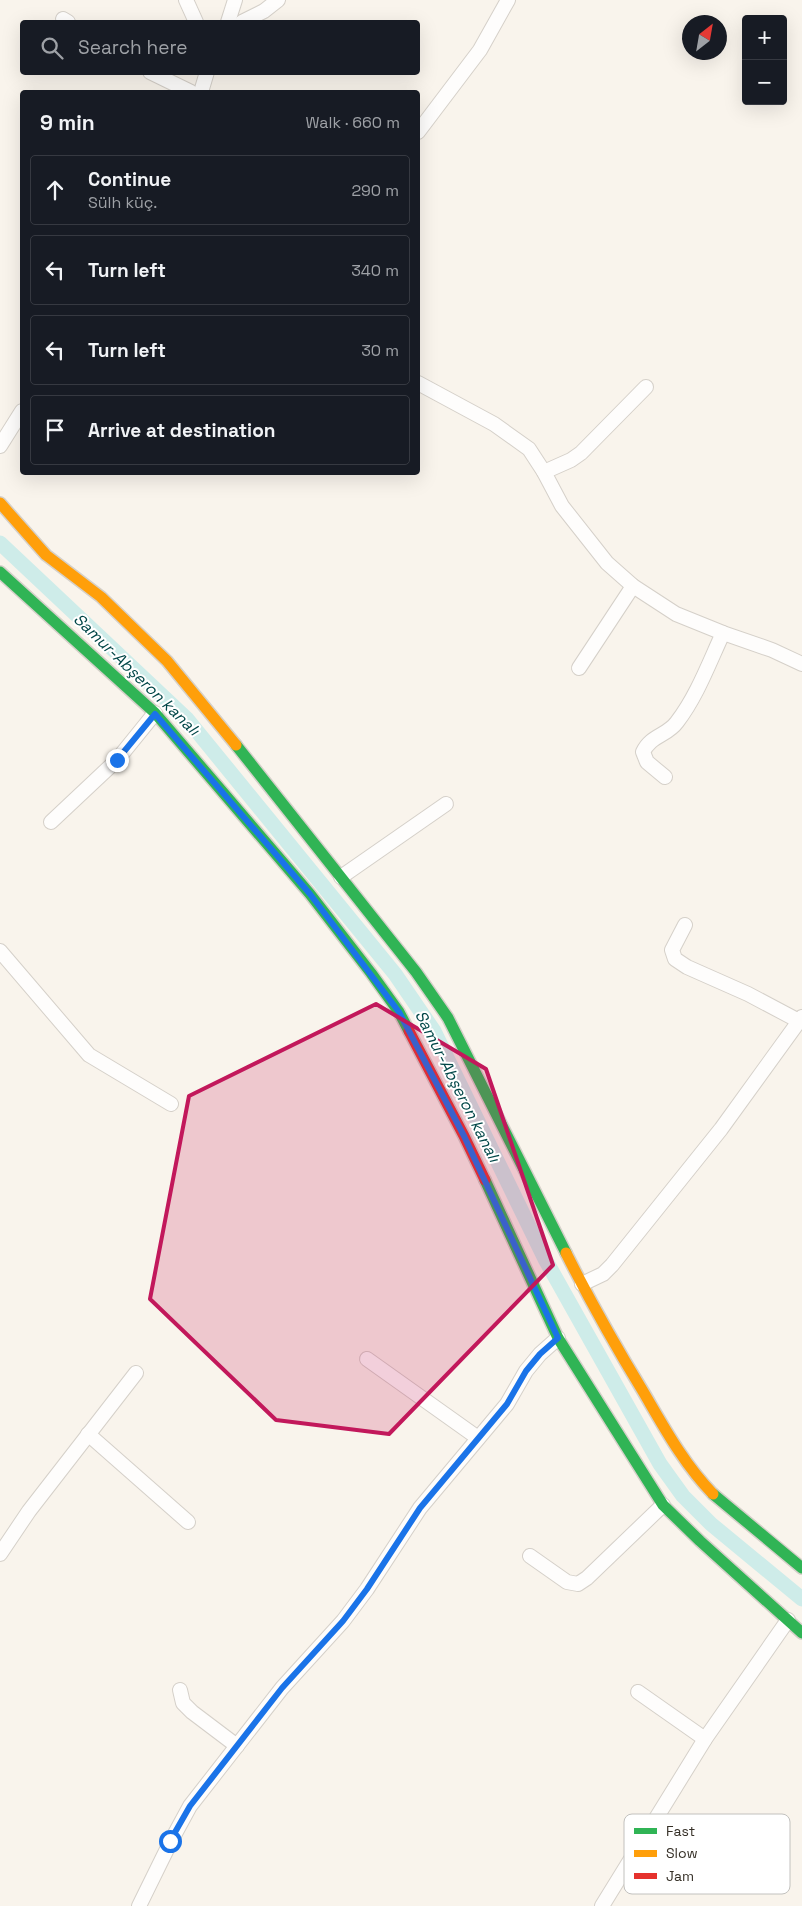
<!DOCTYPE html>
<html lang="en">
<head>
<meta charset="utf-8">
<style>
  body { margin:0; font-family:"Space Grotesk",sans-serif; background:#20242c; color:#f1f3f6 }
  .controls { position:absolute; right:15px; top:15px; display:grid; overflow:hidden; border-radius:5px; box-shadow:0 5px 20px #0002 }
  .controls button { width:45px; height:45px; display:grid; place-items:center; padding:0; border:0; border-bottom:1px solid #363941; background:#171b24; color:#f1f3f6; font:25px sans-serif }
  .compass { position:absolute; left:682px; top:15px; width:45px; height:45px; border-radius:50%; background:#171b24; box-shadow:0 5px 20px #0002; rotate:31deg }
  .stop { position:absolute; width:15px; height:15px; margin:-11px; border:4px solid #1a73e8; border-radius:50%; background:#fff }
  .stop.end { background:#1a73e8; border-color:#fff; box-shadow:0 1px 5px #0008 }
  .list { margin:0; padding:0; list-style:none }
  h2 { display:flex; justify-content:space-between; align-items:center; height:65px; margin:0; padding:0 20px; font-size:21px }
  h2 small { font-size:16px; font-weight:400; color:#9ea1a6 }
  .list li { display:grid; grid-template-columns:32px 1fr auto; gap:15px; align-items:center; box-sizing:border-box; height:70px; margin:0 10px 10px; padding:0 10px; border:1px solid #363941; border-radius:5px }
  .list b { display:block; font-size:19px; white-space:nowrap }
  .list p { margin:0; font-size:16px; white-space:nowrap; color:#9ea1a6 }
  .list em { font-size:16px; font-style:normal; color:#9ea1a6 }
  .icon { flex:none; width:28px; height:28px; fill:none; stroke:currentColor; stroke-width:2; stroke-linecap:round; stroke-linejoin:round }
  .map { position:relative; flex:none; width:802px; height:1906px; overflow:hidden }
  .search { position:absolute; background:#171b24; box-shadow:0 5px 20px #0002; left:20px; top:20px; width:400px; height:55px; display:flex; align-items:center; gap:12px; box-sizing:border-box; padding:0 18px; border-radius:5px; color:#9ea1a6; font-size:19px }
  .panel { position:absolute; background:#171b24; box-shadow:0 5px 20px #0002; left:20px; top:90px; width:400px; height:385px; border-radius:5px }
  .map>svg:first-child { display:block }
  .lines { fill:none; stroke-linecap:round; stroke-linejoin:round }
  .canal { stroke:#ceece9; stroke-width:15 }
  .street-casing { stroke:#d5d0c9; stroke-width:16 }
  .fast-casing { stroke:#d5d0c9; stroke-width:14 }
  .slow-casing { stroke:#d5d0c9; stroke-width:14 }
  .jam-casing { stroke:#d5d0c9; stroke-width:14 }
  .street { stroke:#fefdfc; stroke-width:14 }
  .fast { stroke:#30b455; stroke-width:11 }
  .slow { stroke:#ff9f0a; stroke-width:11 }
  .jam { stroke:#e5322d; stroke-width:11 }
  .route { stroke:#1a73e8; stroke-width:6 }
  .marked { fill:#c2185b; fill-opacity:0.2; stroke:#c2185b; stroke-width:4; stroke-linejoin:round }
  .labels { text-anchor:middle; stroke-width:4; stroke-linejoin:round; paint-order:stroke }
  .water-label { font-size:16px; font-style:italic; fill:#004647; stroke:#fff }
  .key { fill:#fff; stroke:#c2c1be; stroke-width:1 }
  .key-label { font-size:14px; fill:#352f26 }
</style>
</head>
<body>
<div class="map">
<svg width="802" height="1906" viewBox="0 0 802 1906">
  <rect width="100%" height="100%" fill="#f9f4ec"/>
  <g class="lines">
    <path class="canal" d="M0 543 187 719 395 974 434 1031 545 1259 660 1464 683 1496 711 1524 802 1599"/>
    <g class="street-casing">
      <g id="street">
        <path d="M186 0 196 22"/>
        <path d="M63 19 68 22"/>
        <path d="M228 22 235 0"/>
        <path d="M242 22 264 11 278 0"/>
        <path d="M150 72 191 92"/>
        <path d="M201 92 207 72"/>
        <path d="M418 132 480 50 508 0"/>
        <path d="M418 383 494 424 529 449 544 472 562 506 607 563 633 586 676 614 723 633 772 650 802 664"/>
        <path d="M0 446 22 411"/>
        <path d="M544 472 571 460 581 453 646 387"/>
        <path d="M579 668 633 586"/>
        <path d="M665 777 647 762 643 752C651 735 667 736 677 722 697 696 709 663 723 633"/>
        <path d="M51 822 117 760 155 713"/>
        <path d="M341 877 446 804"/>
        <path d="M685 925 672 950 675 959 687 967 748 994 799 1021"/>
        <path d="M0 951 89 1055 171 1104"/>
        <path d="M582 1284 603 1274 612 1265 721 1129 802 1017"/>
        <path d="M367 1359 478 1438"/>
        <path d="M88 1434 188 1522"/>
        <path d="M0 1554 29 1511 136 1373"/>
        <path d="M530 1556 567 1582 578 1584 587 1578 663 1505"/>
        <path d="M180 1690 183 1703 192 1712 237 1746"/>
        <path d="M638 1692 705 1739"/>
        <path d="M139 1906 171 1841 190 1806 282 1688 343 1621 367 1589 420 1508 507 1404 526 1371 540 1354 558 1338"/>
        <path d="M602 1906 705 1739 788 1620"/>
      </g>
    </g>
    <g class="fast-casing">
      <g id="fast">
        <path d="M0 572 155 713 310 894 371 973 399 1012 409 1031"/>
        <path d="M236 745 416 972 448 1018 566 1253"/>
        <path d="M485 1180 558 1338 663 1505 700 1541 802 1633"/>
        <path d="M713 1494 802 1568"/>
      </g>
    </g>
    <g class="slow-casing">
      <g id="slow">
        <path d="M0 503 46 555 101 597 167 661 236 745"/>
        <path d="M566 1253C590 1301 616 1347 644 1393 665 1429 684 1464 713 1494"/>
      </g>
    </g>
    <g class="jam-casing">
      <path id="jam" d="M409 1031 464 1136 485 1180"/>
    </g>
    <use href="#street" class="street"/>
    <use href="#fast" class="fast"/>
    <use href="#slow" class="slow"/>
    <use href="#jam" class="jam"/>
  </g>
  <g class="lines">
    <path class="route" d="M117 760 155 714 310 894 399 1012 464 1136 558 1338 540 1354 526 1371 507 1404 420 1508 367 1589 343 1621 282 1688 190 1806 170 1841"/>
  </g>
  <path class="marked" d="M376 1004 486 1069 553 1265 389 1434 276 1420 150 1299 189 1096Z"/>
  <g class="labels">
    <g class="water-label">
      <text transform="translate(137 674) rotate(44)" y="6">Samur-Abşeron kanalı</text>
      <text transform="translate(458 1086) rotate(63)" y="6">Samur-Abşeron kanalı</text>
    </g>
  </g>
  <rect x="624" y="1814" width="166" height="80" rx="8" class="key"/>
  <rect x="634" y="1828" width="23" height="6" fill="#30b455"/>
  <rect x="634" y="1850" width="23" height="7" fill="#ff9f0a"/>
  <rect x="634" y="1873" width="23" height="6" fill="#e5322d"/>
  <g class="key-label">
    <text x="666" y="1836">Fast</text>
    <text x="666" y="1858">Slow</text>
    <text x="666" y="1881">Jam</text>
  </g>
</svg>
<div class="controls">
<button>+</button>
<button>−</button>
</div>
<svg class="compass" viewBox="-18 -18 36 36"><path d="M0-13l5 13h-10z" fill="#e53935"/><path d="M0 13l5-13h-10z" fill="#9ea1a6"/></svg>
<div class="stop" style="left:170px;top:1841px"></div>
<div class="stop end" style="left:117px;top:760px"></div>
<div class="search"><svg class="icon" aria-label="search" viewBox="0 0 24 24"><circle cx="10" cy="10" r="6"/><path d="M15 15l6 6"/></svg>Search here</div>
<section class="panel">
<h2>9 min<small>Walk · 660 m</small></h2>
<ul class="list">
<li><svg class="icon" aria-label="ahead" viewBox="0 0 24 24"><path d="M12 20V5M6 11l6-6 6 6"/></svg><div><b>Continue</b><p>Sülh küç.</p></div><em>290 m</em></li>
<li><svg class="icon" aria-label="left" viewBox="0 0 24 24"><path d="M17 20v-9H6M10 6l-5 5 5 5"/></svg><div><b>Turn left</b></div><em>340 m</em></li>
<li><svg class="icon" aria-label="left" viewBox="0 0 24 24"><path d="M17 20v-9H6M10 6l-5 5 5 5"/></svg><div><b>Turn left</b></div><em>30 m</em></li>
<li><svg class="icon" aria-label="arrive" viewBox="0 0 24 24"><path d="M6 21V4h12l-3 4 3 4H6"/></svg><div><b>Arrive at destination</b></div></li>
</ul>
</section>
</div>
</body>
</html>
